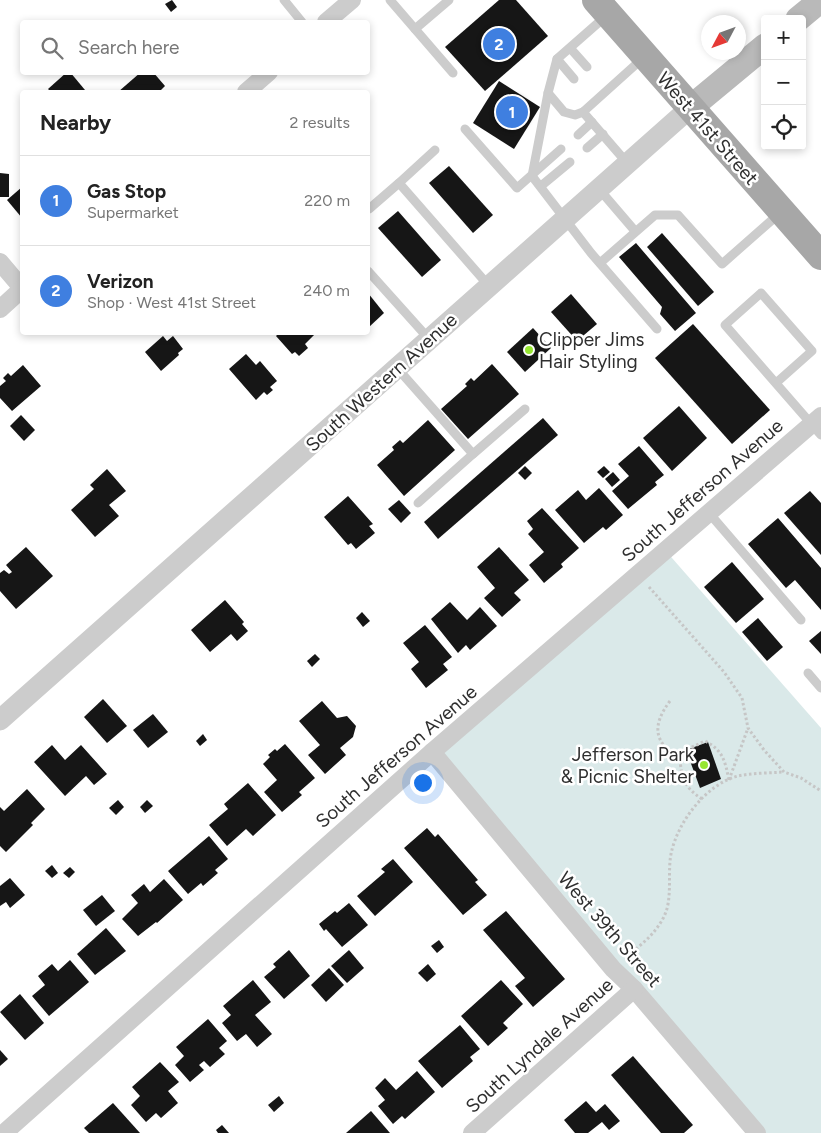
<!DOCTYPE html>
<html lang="en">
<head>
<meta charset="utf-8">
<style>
  body { margin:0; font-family:Figtree,sans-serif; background:#f2f2f2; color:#222 }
  .controls { position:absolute; right:15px; top:15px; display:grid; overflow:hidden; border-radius:5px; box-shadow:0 2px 8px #0003 }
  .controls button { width:45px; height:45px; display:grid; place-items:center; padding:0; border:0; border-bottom:1px solid #e0e0e0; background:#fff; color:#222; font:25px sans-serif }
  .compass { position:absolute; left:701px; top:15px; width:45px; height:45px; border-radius:50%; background:#fff; box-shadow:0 2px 8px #0003; rotate:229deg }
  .you { position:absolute; left:422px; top:782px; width:18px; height:18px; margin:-12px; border:4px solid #fff; border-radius:50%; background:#1a73e8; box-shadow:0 0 0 8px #1a73e833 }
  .badge { display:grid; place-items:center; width:32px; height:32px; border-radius:50%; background:#567a29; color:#fff; font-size:16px; font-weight:700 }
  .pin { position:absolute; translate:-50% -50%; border:2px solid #fff; box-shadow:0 1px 5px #0006 }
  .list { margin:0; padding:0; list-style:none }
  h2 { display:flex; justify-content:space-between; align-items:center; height:65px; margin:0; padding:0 20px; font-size:21px }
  h2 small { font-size:16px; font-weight:400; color:#767676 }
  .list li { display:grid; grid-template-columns:32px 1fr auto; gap:15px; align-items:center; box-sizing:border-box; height:90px; padding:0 20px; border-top:1px solid #e0e0e0 }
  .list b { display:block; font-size:19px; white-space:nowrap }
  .list p { margin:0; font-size:16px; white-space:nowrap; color:#767676 }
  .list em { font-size:16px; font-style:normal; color:#767676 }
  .icon { flex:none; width:28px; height:28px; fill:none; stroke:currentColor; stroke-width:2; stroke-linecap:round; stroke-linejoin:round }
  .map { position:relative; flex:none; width:821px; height:1133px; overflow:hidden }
  .search { position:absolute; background:#fff; box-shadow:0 2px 8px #0003; left:20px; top:20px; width:350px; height:55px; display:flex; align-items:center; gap:12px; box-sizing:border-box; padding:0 18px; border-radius:5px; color:#767676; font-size:19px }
  .panel { position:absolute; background:#fff; box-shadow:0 2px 8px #0003; left:20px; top:90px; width:350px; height:245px; border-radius:5px }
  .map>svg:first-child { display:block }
  .green { fill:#dae9e9 }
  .building { fill:#161616 }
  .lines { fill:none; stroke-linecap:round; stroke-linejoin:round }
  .path { stroke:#c6c6c6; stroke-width:3; stroke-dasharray:2.5 2.5; stroke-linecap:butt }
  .service { stroke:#ccc; stroke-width:9 }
  .minor { stroke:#ccc; stroke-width:18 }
  .tertiary { stroke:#ccc; stroke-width:21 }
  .secondary { stroke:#b9b9b9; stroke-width:25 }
  .primary { stroke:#a7a7a7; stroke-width:28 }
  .poi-dot { fill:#96e631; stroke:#fff; stroke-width:2 }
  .labels { text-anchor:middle; stroke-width:5; stroke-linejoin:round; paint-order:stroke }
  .street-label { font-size:19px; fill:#2f2f2f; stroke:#fff }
  .poi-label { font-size:19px; fill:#2f2f2f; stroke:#fff; text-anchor:start }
</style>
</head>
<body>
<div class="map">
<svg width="821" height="1133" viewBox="0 0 821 1133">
  <rect width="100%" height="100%" fill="#fff"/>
  <path class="green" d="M665 550 821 728V1133H757L432 752Z"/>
  <g class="building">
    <path d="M172 0 177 7 171 12 165 4Z"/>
    <path d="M499 0H516L548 36 485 91 445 47Z"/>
    <path d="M67 72H70L85 90 82 92H51L48 89Z"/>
    <path d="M141 72H153L165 86 159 92H118Z"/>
    <path d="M499 81 540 107 514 149 473 123Z"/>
    <path d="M449 166 493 215 473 233 429 183Z"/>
    <path d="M0 173 9 174V197H0Z"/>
    <path d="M22 187V218L7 200Z"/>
    <path d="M398 211 441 260 422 277 378 228Z"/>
    <path d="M662 233 714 292 698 306 647 247Z"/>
    <path d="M636 243 696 313 675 331 660 314 662 307 619 257Z"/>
    <path d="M368 293 384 313 368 328Z"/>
    <path d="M571 294 597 324 577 341 551 312Z"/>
    <path d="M693 324 770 410 732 444 655 358Z"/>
    <path d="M533 328 551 348 525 372 507 352Z"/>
    <path d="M280 332H317L305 344 308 348 299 356 295 352 292 354 276 336Z"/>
    <path d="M163 336 167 341 173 336 183 349 178 353 179 355 161 371 145 352Z"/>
    <path d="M246 354 256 365 260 361 277 381 270 387 273 390 267 395 264 392 256 400 229 369Z"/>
    <path d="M492 364 519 394 468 439 441 409 467 386 465 384 471 378 474 381Z"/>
    <path d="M23 365 41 386 12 411 0 398V386L6 381 3 378 8 373 11 376Z"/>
    <path d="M679 406 707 438 672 471 643 438Z"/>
    <path d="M21 415 35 430 24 441 10 426Z"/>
    <path d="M543 418 558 435 438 539 424 522Z"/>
    <path d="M428 420 455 450 404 496 377 465 394 450 392 447 400 440 403 443Z"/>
    <path d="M639 446 664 475 655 482 657 485 628 509 612 491 629 476 618 464Z"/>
    <path d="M525 466 532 473 525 480 518 473Z"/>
    <path d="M604 466 610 472 603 478 597 472Z"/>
    <path d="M107 469 126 491 109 505 119 516 95 537 71 510 94 489 90 485Z"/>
    <path d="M613 472 620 480 612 487 605 479Z"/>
    <path d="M599 488 623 515 606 530 603 527 584 543 555 510 578 490 586 500Z"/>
    <path d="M810 491 821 503V555L784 513Z"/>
    <path d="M348 496 373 524 369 526 375 533 356 549 351 543 348 545 324 517Z"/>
    <path d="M399 500 411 513 401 523 388 509Z"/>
    <path d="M542 508 579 548 561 564 563 567 544 583 529 565 544 552 528 534 533 529 527 521Z"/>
    <path d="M778 518 821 568V610L795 580 786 588 748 544Z"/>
    <path d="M26 547 53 576 16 609 0 591V573L4 570 9 574 12 572 6 565Z"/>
    <path d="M499 547 529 580 514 593 521 600 502 617 484 598 495 588 477 567Z"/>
    <path d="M732 562 764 599 736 623 704 587Z"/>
    <path d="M225 600 244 622 242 624 248 631 237 641 231 634 210 652 191 630Z"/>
    <path d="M450 602 467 620 480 607 497 626 470 650 466 645 458 653 431 619Z"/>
    <path d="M362 612 370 621 363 627 356 618Z"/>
    <path d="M758 618 783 647 767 661 742 632Z"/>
    <path d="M425 625 452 657 443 664 448 670 426 688 411 669 419 662 403 643Z"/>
    <path d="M821 631V654L809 641Z"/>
    <path d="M315 654 320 659 312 667 307 661Z"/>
    <path d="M103 699 127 726 107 743 84 717Z"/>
    <path d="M322 701 337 718 347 716 356 726 353 737 340 748 346 755 325 774 308 755 320 745 299 721Z"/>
    <path d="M153 714 168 732 148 748 133 730Z"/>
    <path d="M203 734 207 740 200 746 196 741Z"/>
    <path d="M708 742 721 779 700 788 686 750Z"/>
    <path d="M285 744 315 778 299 792 302 795 282 812 264 792 277 780 263 764 270 757 268 755 275 749 277 751Z"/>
    <path d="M52 745 65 760 81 745 107 774 94 785 86 776 65 796 34 762Z"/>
    <path d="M248 783 276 815 253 836 246 829 227 846 209 825 228 809 224 804Z"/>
    <path d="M27 789 45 809 31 823 33 825 6 852 0 846V807L4 811Z"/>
    <path d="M118 800 124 807 116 815 109 808Z"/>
    <path d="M147 800 153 806 145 813 140 807Z"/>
    <path d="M427 828 435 837 438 834 478 880 475 882 487 895 463 915 404 848Z"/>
    <path d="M209 836 228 859 215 870 218 873 203 886 201 883 188 894 168 871Z"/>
    <path d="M393 859 413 882 375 916 357 896 385 872 381 869Z"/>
    <path d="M52 865 58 873 52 878 45 871Z"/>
    <path d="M70 867 75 872 69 878 63 873Z"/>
    <path d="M10 878 25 895 10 908 6 902 0 906V886Z"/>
    <path d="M164 879 183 900 157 923 156 922 138 936 122 919 138 903 131 895 144 884 150 892Z"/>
    <path d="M102 895 115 911 96 926 83 910Z"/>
    <path d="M349 903 368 925 342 947 326 929 324 931 319 924 335 911 337 913Z"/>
    <path d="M506 911 565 979 533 1007 515 986 525 978 483 930Z"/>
    <path d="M106 928 126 951 95 975 77 954Z"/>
    <path d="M439 940 444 947 437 953 431 946Z"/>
    <path d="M289 950 310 976 284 999 264 977 276 967 273 964Z"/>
    <path d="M349 950 364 968 347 983 331 966Z"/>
    <path d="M70 960 89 982 49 1016 32 996 45 985 38 976 52 964 58 971Z"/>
    <path d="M428 964 436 974 427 982 418 973Z"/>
    <path d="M329 968 344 985 326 1002 311 985Z"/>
    <path d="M253 980 271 1002 255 1015 272 1034 257 1047 246 1034 237 1041 222 1023 231 1015 223 1006Z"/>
    <path d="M501 980 523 1004 503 1023 508 1028 488 1046 461 1016Z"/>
    <path d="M20 994 44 1023 25 1040 0 1012Z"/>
    <path d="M208 1019 227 1041 219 1048 225 1054 210 1067 204 1061 199 1065 204 1070 190 1082 175 1065 184 1056 176 1047Z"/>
    <path d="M460 1025 480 1049 470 1057 473 1061 442 1088 418 1061Z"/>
    <path d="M0 1050 8 1059 0 1066Z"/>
    <path d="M633 1056 693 1125 684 1133H661L611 1075Z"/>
    <path d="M160 1062 179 1082 168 1091 178 1103 161 1118 156 1113 146 1122 131 1105 140 1096 132 1087Z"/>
    <path d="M417 1071 435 1092 405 1119 402 1116 393 1124 378 1106 385 1100 375 1088 385 1078 396 1090Z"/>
    <path d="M279 1096 284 1103 274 1112 268 1105Z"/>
    <path d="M586 1101 596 1112 605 1104 620 1121 609 1130 602 1122 588 1133H575L564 1120Z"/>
    <path d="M113 1103 140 1133H89L84 1128Z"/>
    <path d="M371 1111 390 1133H346Z"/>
    <path d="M222 1125 229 1133H218L216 1130Z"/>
  </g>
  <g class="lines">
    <g class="path">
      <path d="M649 587 724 672 742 698 748 728 764 750 784 772 801 778 821 791"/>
      <path d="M670 701C652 725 653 743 680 758"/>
      <path d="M729 780 748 728"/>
      <path d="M702 799C685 788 681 778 680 758L690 748 705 741C723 750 725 761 729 780"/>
      <path d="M632 952C648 940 665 923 668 904 671 887 668 870 671 854 677 823 706 784 738 776 752 773 769 773 783 772"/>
    </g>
    <g class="service">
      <path d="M284 0 302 22"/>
      <path d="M390 0 453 73"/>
      <path d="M415 29 449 0"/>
      <path d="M570 48 587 67"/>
      <path d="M557 59 574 79"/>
      <path d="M548 93 564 112 575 115 583 112"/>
      <path d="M465 129 517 188 561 149"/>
      <path d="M578 135 592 122"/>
      <path d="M587 148 603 134"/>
      <path d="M435 150 399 183 489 286"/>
      <path d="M628 164 583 112 643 58"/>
      <path d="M532 176 591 253 657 329"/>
      <path d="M532 176 548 93 557 59 606 16"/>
      <path d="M541 186 570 162"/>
      <path d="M599 189 635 231"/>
      <path d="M369 209 399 183"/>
      <path d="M600 263 655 215H678L722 264 780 213"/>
      <path d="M368 271 429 339"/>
      <path d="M397 368 473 454 525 409"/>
      <path d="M776 383 812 351 761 293 725 325 821 435"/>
      <path d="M418 503 473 454"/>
      <path d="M709 513 801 620"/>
      <path d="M808 673 821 688"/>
    </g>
    <g class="minor">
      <path d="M326 22 352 0"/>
      <path d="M246 92 269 72"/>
      <path d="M0 262 22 288"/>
      <path d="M0 309 22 289"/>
      <path d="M432 752 613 969 634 989 757 1133"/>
      <path d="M4 1133 432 752 821 416"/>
      <path d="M472 1133 634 989"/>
    </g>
    <path class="tertiary" d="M0 720 690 108"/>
    <g class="secondary">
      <path d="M798 19 821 0"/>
      <path d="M690 108 765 46"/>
    </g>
    <path class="primary" d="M596 0 821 256"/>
  </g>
  <g class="poi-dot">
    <circle cx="529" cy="350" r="5"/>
    <circle cx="704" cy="765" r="5"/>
  </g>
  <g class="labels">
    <g class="street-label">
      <text transform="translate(708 128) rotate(49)" y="7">West 41st Street</text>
      <text transform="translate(381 382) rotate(-42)" y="7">South Western Avenue</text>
      <text transform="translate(702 490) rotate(-41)" y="7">South Jefferson Avenue</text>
      <text transform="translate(396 756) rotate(-41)" y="7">South Jefferson Avenue</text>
      <text transform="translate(610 929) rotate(49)" y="7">West 39th Street</text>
      <text transform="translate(539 1045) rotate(-42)" y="7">South Lyndale Avenue</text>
    </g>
    <g class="poi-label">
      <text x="539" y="346">Clipper Jims<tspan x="539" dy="22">Hair Styling</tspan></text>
      <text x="694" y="761" text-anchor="end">Jefferson Park<tspan x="694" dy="22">&amp; Picnic Shelter</tspan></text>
    </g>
  </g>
</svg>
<div class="controls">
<button>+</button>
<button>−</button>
<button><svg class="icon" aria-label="locate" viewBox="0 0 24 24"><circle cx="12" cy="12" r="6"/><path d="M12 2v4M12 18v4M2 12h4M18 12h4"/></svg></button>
</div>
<svg class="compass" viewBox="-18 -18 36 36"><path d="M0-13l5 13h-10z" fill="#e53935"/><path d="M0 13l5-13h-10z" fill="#767676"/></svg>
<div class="you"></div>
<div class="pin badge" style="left:512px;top:112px;background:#3f7fe0">1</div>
<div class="pin badge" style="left:499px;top:44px;background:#3f7fe0">2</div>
<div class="search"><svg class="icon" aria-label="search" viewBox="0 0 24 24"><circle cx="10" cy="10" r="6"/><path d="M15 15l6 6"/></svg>Search here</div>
<section class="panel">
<h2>Nearby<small>2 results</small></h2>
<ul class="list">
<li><span class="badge" style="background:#3f7fe0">1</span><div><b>Gas Stop</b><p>Supermarket</p></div><em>220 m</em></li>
<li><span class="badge" style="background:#3f7fe0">2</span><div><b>Verizon</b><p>Shop · West 41st Street</p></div><em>240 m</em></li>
</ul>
</section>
</div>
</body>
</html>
